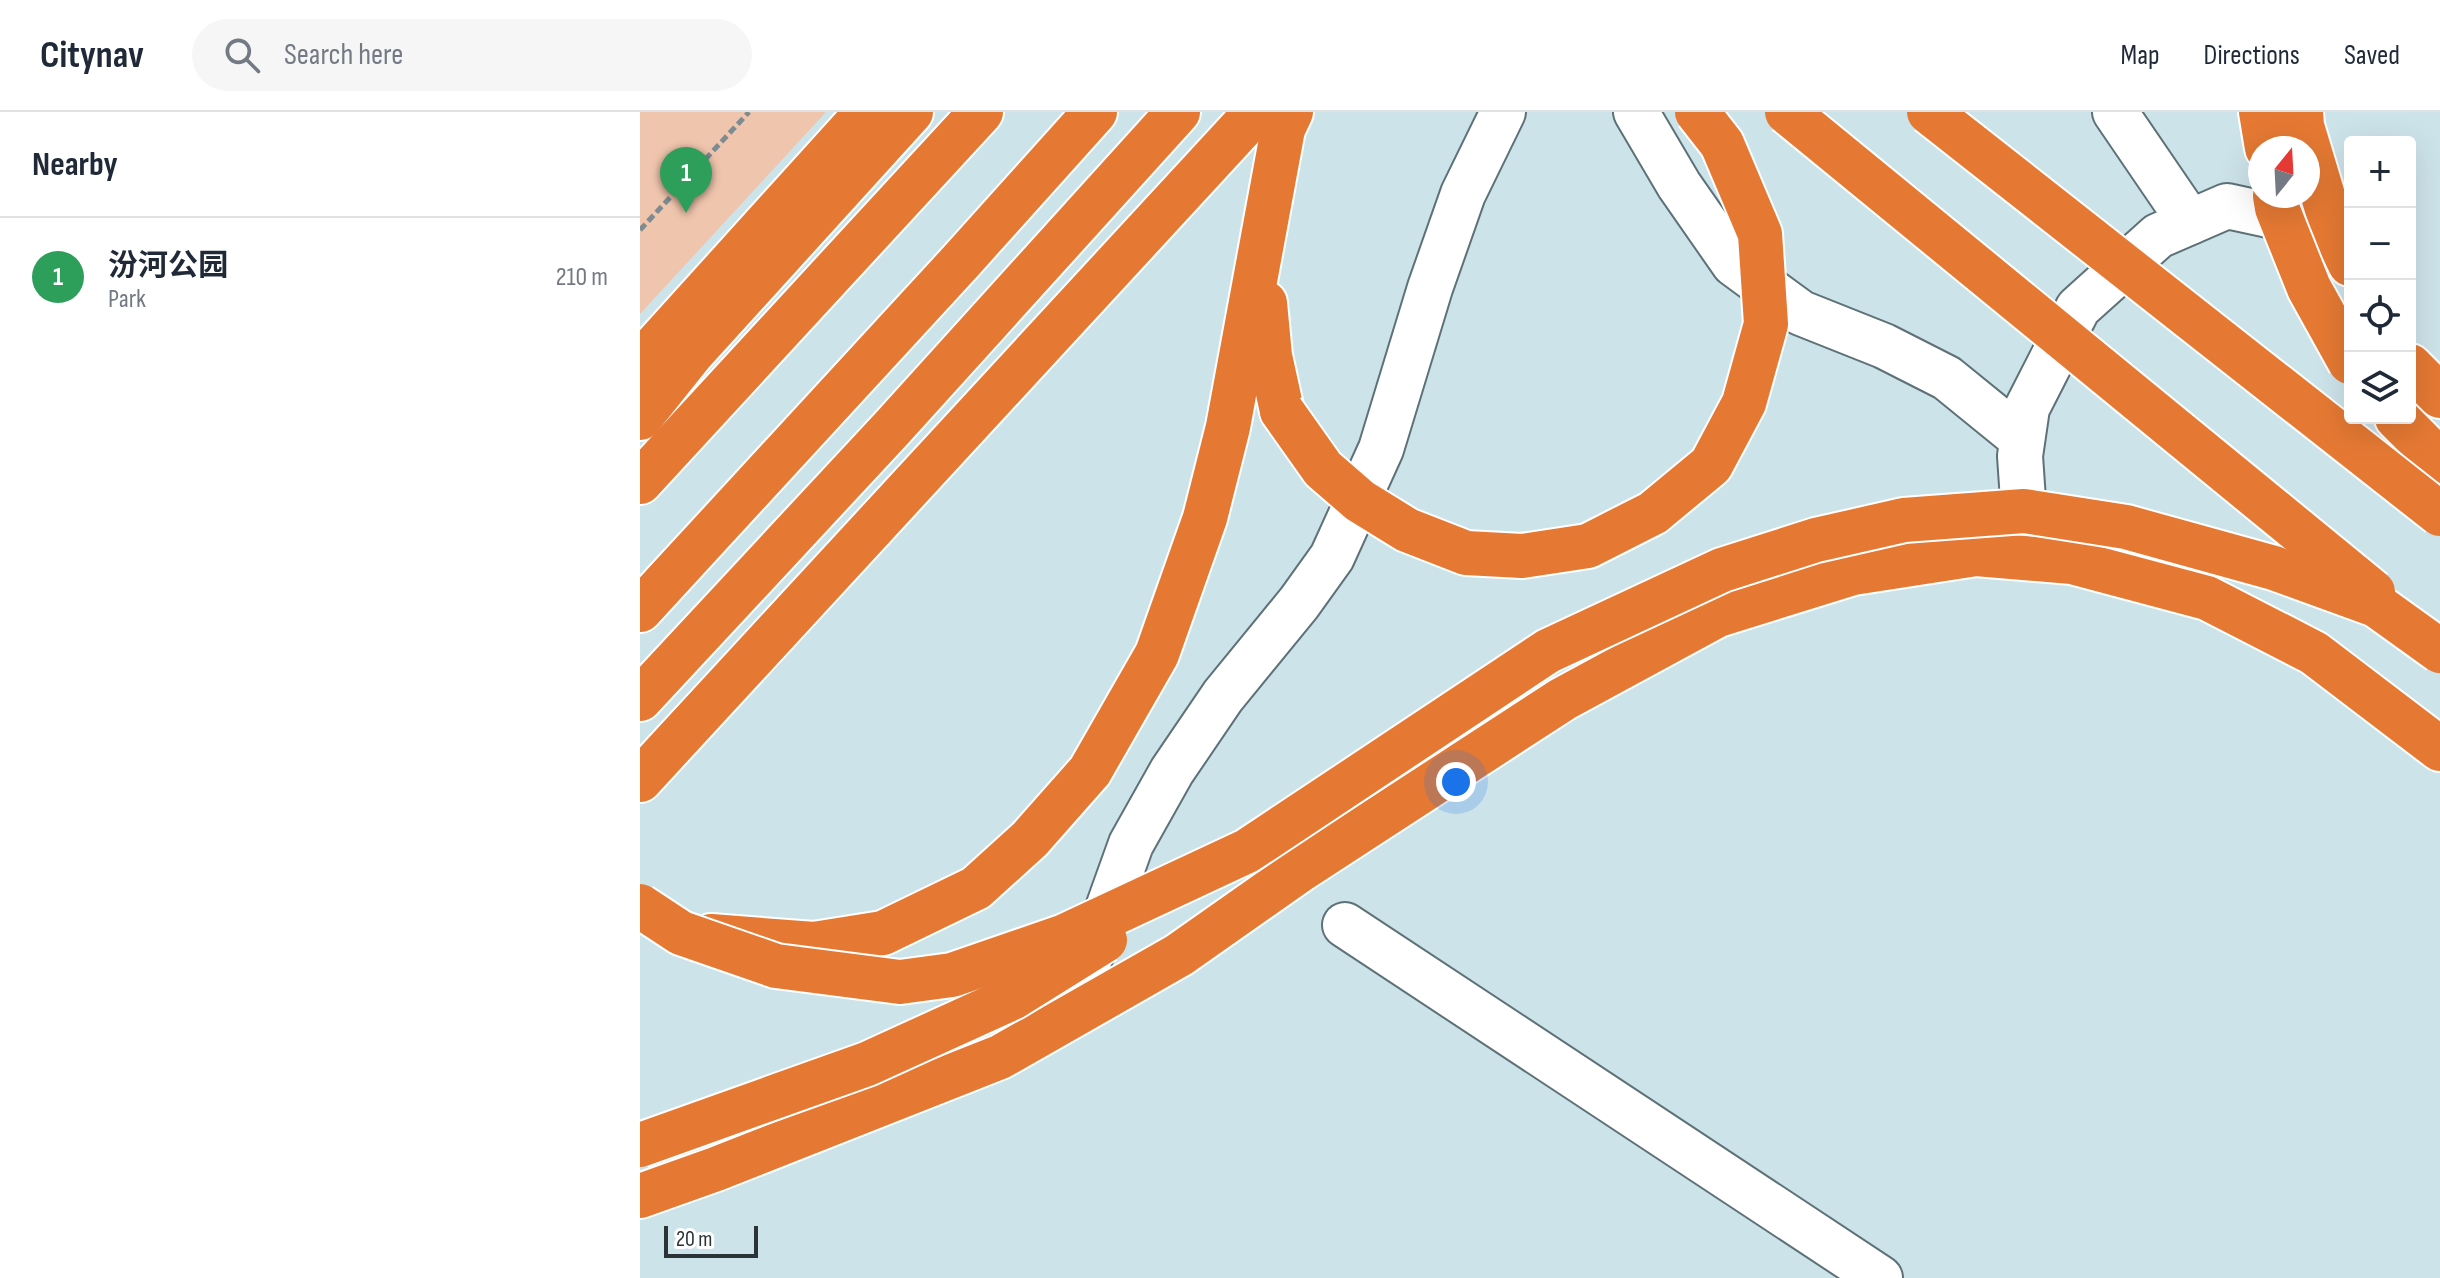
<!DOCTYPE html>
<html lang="en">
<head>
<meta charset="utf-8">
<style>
  body { margin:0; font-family:"Sofia Sans Condensed","Noto Sans SC",sans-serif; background:#f6f6f7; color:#1f2937 }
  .controls { position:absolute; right:24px; top:24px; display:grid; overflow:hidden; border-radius:8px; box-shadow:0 8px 32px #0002 }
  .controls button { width:72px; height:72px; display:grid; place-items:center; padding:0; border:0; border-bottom:2px solid #e0e1e3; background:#fff; color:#1f2937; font:40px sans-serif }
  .compass { position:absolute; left:1608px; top:24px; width:72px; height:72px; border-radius:50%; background:#fff; box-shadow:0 8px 32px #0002; rotate:18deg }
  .scale { position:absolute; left:24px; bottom:20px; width:94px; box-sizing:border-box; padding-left:8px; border:4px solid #2b3336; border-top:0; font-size:22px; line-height:28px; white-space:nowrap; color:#2b3336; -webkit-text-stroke:6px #fff; paint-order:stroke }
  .you { position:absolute; left:816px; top:670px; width:28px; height:28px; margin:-20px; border:6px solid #fff; border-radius:50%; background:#1a73e8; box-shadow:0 0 0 12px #1a73e833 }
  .badge { display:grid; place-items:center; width:52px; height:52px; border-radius:50%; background:#b45309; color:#fff; font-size:26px; font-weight:700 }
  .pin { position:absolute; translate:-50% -66px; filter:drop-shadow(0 2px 4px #0008) }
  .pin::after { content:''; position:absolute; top:42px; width:28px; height:24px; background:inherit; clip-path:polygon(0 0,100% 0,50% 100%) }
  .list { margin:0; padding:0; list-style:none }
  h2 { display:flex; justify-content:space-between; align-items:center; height:104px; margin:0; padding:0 32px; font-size:34px }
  h2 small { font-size:26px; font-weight:400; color:#747a83 }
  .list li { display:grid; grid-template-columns:52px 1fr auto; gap:24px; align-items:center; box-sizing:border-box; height:120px; padding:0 32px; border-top:2px solid #e0e1e3 }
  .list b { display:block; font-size:30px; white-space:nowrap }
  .list p { margin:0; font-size:26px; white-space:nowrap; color:#747a83 }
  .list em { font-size:26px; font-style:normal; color:#747a83 }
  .icon { flex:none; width:44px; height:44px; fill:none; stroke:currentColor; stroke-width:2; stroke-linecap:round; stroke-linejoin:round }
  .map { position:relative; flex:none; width:1800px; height:1166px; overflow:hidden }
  header { display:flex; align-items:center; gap:48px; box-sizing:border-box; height:112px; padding:0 40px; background:#fff; border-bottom:2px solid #e0e1e3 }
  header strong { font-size:38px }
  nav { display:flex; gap:44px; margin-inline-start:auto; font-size:28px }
  .search { width:560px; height:72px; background:#f6f6f7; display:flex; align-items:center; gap:20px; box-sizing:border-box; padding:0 28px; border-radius:44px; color:#747a83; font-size:30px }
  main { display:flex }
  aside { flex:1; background:#fff }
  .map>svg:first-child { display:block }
  .green { fill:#f0c5ad }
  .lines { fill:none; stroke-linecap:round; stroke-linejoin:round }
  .minor-casing { stroke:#5d7177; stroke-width:48 }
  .highway-casing { stroke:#fff; stroke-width:48 }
  .path { stroke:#7d8c91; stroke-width:5; stroke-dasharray:8 4; stroke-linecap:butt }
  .minor { stroke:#fff; stroke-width:44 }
  .highway { stroke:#e57933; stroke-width:44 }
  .highway-bridge-casing { stroke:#fff; stroke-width:48; stroke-linecap:butt }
  .highway-bridge { stroke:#e57933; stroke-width:44 }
</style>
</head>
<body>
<header>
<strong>Citynav</strong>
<div class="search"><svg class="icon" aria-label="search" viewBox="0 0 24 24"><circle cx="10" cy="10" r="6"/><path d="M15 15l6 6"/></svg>Search here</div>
<nav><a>Map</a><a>Directions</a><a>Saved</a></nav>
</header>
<main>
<aside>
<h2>Nearby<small></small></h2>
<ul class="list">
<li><span class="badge" style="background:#2e9e5b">1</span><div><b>汾河公园</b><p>Park</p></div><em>210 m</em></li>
</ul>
</aside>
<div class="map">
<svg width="1800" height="1166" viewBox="0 0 1800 1166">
  <rect width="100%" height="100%" fill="#cde3ea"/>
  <path class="green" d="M0 0H186L0 202Z"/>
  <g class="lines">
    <g class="minor-casing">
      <g id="minor">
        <path d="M996 0 1039 73 1094 152 1161 201 1244 234 1307 266 1382 327"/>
        <path d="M1475 0 1550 110"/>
        <path d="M1387 446 1380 344 1387 296 1438 196 1518 124 1587 94 1693 117"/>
        <path d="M705 813 1240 1166"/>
        <path d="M398 919 440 874 491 732 532 659 583 584 659 491 692 445 741 337 790 176 823 82 863 0"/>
      </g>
    </g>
    <g class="highway-casing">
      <g id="highway">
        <path d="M1621 0 1627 36"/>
        <path d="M1661 0 1662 14 1693 117 1710 152"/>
        <path d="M625 191 630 244 642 299"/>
        <path d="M0 251 227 0"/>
        <path d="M1770 254 1800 284"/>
        <path d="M0 306 52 241 271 0"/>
        <path d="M1757 306 1800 349"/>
        <path d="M0 370 341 0"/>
        <path d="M0 498 323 147 455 0"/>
        <path d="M0 587 253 315 538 0"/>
        <path d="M0 668 616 0"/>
        <path d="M71 824 174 832 243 821 336 776 390 727 450 659 517 542 565 406 588 315 643 17 651 0"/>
        <path d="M0 1084 76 1057 360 945 539 843 660 758 923 587 1078 503 1213 461 1336 442 1432 450 1567 486 1674 541 1800 637"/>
      </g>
    </g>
    <path class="path" d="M0 118 109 0"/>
    <use href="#minor" class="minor"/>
    <use href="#highway" class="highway"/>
    <g class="highway-bridge-casing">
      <g id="highway-bridge">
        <path d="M1147 0 1733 480"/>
        <path d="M1289 0 1800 402"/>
        <path d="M1635 84 1637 96 1669 176 1710 250"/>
        <path d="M642 299 683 357 720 389 767 418 826 441 882 444 948 434 1013 401 1071 353 1104 291 1126 212 1120 122 1082 32 1057 0"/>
        <path d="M0 794 41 821 136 854 260 870 312 863 425 824 607 739 908 539 1082 458 1176 428 1264 408 1384 399 1486 415 1634 456 1736 493 1800 539"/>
        <path d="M0 1033 227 952 372 886 465 828"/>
      </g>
    </g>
    <use href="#highway-bridge" class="highway-bridge"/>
  </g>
</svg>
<div class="controls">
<button>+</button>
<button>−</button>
<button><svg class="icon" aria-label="locate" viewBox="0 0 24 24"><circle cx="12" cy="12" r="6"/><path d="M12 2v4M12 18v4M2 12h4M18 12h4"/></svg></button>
<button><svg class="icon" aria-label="layers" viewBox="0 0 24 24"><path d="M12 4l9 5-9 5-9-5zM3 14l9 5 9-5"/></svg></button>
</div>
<svg class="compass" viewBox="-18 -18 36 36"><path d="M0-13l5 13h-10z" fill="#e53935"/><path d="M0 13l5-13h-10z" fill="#747a83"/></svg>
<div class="scale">20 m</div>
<div class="you"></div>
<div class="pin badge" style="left:46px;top:101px;background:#2e9e5b">1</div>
</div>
</main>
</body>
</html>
